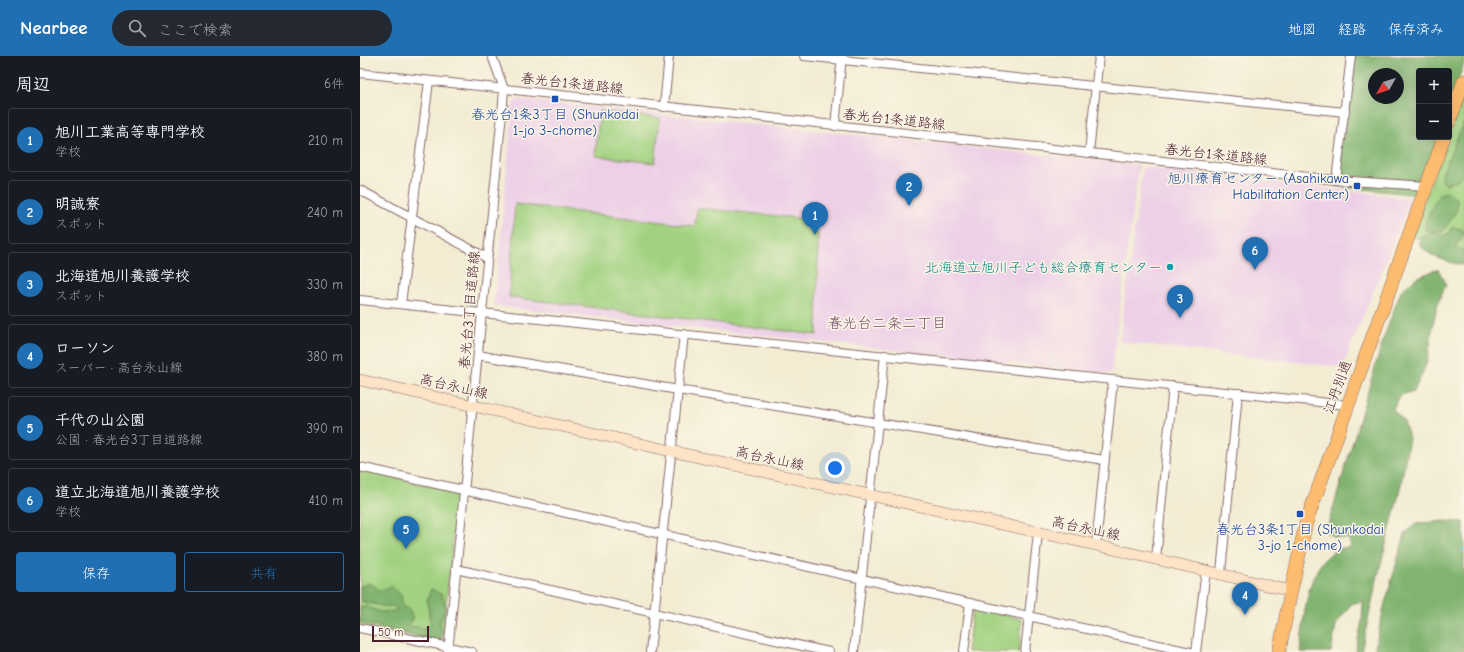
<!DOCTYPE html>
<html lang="ja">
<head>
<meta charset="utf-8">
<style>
  body { margin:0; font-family:"Comic Neue","Klee One",sans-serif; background:#242831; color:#f1f3f6 }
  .controls { position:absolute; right:12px; top:12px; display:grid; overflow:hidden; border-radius:4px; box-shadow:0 4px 16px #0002 }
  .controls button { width:36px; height:36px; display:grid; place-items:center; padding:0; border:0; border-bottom:1px solid #363941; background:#171b24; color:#f1f3f6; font:20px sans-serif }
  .compass { position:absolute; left:1008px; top:12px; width:36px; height:36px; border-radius:50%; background:#171b24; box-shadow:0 4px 16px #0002; rotate:231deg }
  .scale { position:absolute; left:12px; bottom:10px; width:57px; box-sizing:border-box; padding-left:4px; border:2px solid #4a1f2b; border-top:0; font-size:11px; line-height:14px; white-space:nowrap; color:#4a1f2b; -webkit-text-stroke:3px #fcf5e5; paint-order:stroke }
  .you { position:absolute; left:475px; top:412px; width:14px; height:14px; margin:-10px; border:3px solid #fff; border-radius:50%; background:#1a73e8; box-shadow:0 0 0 6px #1a73e833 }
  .badge { display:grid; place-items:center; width:26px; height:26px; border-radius:50%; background:#1f6fb2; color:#fff; font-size:13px; font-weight:700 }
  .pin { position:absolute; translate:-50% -33px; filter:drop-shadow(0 1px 2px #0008) }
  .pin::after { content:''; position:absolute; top:21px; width:14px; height:12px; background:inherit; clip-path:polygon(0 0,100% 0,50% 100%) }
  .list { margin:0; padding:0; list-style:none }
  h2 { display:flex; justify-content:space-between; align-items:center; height:52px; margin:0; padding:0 16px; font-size:17px }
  h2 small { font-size:13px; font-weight:400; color:#9ea1a6 }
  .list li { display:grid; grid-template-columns:26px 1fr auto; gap:12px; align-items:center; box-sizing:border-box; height:64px; margin:0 8px 8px; padding:0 8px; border:1px solid #363941; border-radius:4px }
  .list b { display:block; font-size:15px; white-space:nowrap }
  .list p { margin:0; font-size:13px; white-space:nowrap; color:#9ea1a6 }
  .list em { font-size:13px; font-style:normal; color:#9ea1a6 }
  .actions { display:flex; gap:8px; padding:12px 16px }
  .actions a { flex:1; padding:9px 0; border:1px solid #1f6fb2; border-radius:4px; text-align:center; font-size:14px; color:#1f6fb2 }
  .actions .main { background:#1f6fb2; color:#fff }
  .icon { flex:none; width:22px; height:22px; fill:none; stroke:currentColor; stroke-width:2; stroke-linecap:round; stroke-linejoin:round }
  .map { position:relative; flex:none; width:1104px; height:596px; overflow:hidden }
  header { display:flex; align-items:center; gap:24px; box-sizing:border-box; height:56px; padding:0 20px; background:#1f6fb2; color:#fff }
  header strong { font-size:19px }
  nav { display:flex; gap:22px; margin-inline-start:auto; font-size:14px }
  .search { width:280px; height:36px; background:#242831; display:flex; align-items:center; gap:10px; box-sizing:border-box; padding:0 14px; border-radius:22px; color:#9ea1a6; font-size:15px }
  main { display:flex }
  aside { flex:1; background:#171b24 }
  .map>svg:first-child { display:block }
  .built { fill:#edd0e8 }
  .green { fill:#a2d281; stroke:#767856 }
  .forest { fill:#81b46f; stroke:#666a4d; fill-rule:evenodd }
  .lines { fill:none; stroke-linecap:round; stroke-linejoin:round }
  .stream { stroke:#5abfd8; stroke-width:2.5 }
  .street-casing { stroke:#856766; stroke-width:10 }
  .secondary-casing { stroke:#856766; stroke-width:12 }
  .primary-casing { stroke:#856766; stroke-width:14 }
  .street { stroke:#fff; stroke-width:8 }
  .secondary { stroke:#fee4c6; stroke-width:11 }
  .primary { stroke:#fdbc70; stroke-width:13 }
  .transit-dot { fill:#1a4fb4; stroke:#fcf5e5; stroke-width:1.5 }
  .culture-dot { fill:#0f9aa8; stroke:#fcf5e5; stroke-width:1.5 }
  .labels { text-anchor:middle; stroke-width:3; stroke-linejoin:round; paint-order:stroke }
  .street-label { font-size:14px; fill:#4a1f2b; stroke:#fcf5e5 }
  .transit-label { font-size:14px; fill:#164399; stroke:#fcf5e5 }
  .culture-label { font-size:14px; fill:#0d838f; stroke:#fcf5e5; text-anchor:end }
  .neighbourhood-label { font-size:15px; fill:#75506e; stroke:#fcf5e5 }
</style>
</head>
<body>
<header>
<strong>Nearbee</strong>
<div class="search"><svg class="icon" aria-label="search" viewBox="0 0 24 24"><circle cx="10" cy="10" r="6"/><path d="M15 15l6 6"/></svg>ここで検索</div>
<nav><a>地図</a><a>経路</a><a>保存済み</a></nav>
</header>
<main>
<aside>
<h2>周辺<small>6件</small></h2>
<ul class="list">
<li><span class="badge">1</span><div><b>旭川工業高等専門学校</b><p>学校</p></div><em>210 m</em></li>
<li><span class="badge">2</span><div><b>明誠寮</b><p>スポット</p></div><em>240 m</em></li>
<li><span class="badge">3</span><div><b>北海道旭川養護学校</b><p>スポット</p></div><em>330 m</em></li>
<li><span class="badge">4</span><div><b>ローソン</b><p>スーパー · 高台永山線</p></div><em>380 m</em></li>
<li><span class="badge">5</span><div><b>千代の山公園</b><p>公園 · 春光台3丁目道路線</p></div><em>390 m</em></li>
<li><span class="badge">6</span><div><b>道立北海道旭川養護学校</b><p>学校</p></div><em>410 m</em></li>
</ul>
<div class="actions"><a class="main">保存</a><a>共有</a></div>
</aside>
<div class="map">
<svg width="1104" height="596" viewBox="0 0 1104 596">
  <rect width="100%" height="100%" fill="#fcf5e5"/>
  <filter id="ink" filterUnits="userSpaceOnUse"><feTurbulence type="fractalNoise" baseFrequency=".025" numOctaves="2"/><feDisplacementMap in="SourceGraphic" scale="8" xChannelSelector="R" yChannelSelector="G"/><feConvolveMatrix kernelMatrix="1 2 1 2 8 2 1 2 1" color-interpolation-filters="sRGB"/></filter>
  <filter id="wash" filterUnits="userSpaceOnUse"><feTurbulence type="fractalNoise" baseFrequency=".012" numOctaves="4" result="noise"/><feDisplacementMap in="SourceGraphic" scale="16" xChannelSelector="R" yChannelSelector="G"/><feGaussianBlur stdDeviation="0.9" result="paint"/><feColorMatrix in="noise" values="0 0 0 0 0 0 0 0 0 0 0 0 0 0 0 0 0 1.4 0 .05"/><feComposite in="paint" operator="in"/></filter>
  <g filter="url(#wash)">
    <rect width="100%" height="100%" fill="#f3ecd3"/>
    <g class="built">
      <path d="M158 43 779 109 751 318 134 250 153 48Z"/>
      <path d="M783 111 1052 142 982 311 759 286Z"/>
    </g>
    <g class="green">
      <path d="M1104 38V197L1051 180Z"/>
      <path d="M240 55 300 62 295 107 235 100Z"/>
      <path d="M155 148 335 170 337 152 447 163 458 175 457 279 149 241Z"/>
      <path d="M0 414 98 436 82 587 0 569Z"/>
      <path d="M613 552 662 563 659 596H607Z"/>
    </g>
    <g class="forest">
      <path d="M992 0H1104V7L1089 51V15H1059V81H1079L1058 139 976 130ZM1014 18H1038V42H1014Z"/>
      <path d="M1104 66V117L1096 125 1085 128 1080 123Z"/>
      <path d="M1087 136 1097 142V154L1083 175 1075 176 1066 174V164L1079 138Z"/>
      <path d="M1092 171 1101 173 1104 176 1098 187 1094 191 1104 195V209C1088 207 1068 201 1059 187L1061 180 1073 176 1081 180 1088 178Z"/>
      <path d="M1078 213 1086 229C1073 252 1073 275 1068 300 1066 312 1059 324 1054 335L1039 340 1033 353 1044 366 1049 382 1040 434 1017 523 1001 596H995L1002 565 1003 545 991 548 976 569 971 596H940C944 565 945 507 979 493 983 491 988 492 991 491L989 483 975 481 966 476 1024 281 1041 235 1056 222Z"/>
      <path d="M1083 465 1104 466V596H1014L1025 547 1045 478 1055 468Z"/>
      <path d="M8 527 15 530 20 535 31 530 41 539 43 552H49L53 563 49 570 64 572 71 569 67 545 71 533 82 539 86 550 80 566 81 576 80 585 0 566V553L6 550C16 556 26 558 37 554L34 550H22L1 545 0 543V531Z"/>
    </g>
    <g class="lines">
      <path class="stream" d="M1102 494 1104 493"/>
    </g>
  </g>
  <g filter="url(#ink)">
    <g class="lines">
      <g class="street-casing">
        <g id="street">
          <path d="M444 0 985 56"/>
          <path d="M0 17 976 124 1066 130"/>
          <path d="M304 51 309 0"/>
          <path d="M475 70 482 0"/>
          <path d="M729 97 739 0"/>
          <path d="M976 124 991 0"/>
          <path d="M0 134 127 202"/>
          <path d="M0 244 987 349"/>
          <path d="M41 248 69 25"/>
          <path d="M118 299 318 334 744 404"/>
          <path d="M0 411 830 596"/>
          <path d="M736 489 753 324"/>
          <path d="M796 503 813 330"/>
          <path d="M96 513 469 596"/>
          <path d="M861 517 878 337"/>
          <path d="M0 572 112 596"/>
          <path d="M88 596 143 47 144 33 132 0"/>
          <path d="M290 596 324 278"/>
          <path d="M494 596 525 299"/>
          <path d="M604 596 610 547"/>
          <path d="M665 596 678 477"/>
          <path d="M836 596 846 514"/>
        </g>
      </g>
      <g class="secondary-casing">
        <path id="secondary" d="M0 324 311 395 736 489 931 535"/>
      </g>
      <g class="primary-casing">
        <g id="primary">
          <path d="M1089 66 1104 25"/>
          <path d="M919 596 931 535 946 467 1084 81"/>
        </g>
      </g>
      <use href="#street" class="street"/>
      <use href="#secondary" class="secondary"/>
      <use href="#primary" class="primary"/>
    </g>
  </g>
  <g class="transit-dot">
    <rect x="191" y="39" width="8" height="8" rx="2"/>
    <rect x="993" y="126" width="8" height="8" rx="2"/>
    <rect x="936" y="454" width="8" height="8" rx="2"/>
  </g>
  <circle class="culture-dot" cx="810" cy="211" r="4"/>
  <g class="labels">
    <g class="street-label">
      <text transform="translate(212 27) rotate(6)" y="5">春光台1条道路線</text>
      <text transform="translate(534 63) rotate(6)" y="5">春光台1条道路線</text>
      <text transform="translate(856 98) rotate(6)" y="5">春光台1条道路線</text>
      <text transform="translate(109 254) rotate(-85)" y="5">春光台3丁目道路線</text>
      <text transform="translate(94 330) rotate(13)" y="5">高台永山線</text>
      <text transform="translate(977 331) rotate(-70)" y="5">江丹別通</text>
      <text transform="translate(410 402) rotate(12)" y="5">高台永山線</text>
      <text transform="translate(726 472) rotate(12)" y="5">高台永山線</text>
    </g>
    <g class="transit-label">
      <text x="195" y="63">春光台1条3丁目 (Shunkodai<tspan x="195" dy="16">1-jo 3-chome)</tspan></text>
      <text x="989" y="127" text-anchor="end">旭川療育センター (Asahikawa<tspan x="989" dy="16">Habilitation Center)</tspan></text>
      <text x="940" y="478">春光台3条1丁目 (Shunkodai<tspan x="940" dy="16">3-jo 1-chome)</tspan></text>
    </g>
    <g class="culture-label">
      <text x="802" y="216">北海道立旭川子ども総合療育センター</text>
    </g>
    <g class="neighbourhood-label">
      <text x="527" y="272">春光台二条二丁目</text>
    </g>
  </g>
</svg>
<div class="controls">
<button>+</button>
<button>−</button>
</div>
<svg class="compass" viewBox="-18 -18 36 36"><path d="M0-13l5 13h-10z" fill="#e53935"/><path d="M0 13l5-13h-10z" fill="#9ea1a6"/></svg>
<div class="scale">50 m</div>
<div class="you"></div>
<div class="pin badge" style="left:455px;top:179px">1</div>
<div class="pin badge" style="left:549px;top:150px">2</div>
<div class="pin badge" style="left:820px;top:262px">3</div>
<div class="pin badge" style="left:885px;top:559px">4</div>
<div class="pin badge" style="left:46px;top:493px">5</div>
<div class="pin badge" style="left:895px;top:214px">6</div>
</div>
</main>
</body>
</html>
